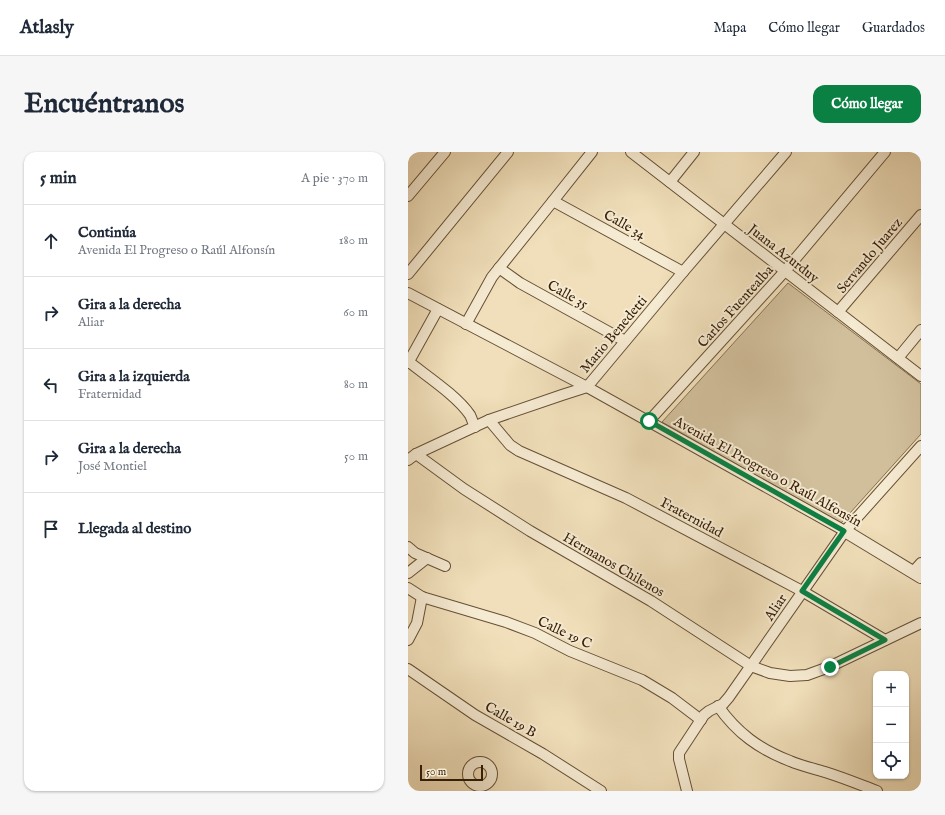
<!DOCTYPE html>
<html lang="es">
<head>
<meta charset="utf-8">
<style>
  body { margin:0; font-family:"IM FELL English",serif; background:#f6f6f7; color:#1f2937 }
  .controls { position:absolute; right:12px; bottom:12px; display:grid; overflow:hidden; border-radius:8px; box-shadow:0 1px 3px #0004 }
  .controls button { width:36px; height:36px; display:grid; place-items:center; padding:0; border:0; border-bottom:1px solid #e0e1e3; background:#fff; color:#1f2937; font:20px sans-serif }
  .scale { position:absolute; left:12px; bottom:10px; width:63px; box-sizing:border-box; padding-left:4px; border:2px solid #392009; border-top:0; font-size:11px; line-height:14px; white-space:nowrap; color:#392009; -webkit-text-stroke:3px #f5ead2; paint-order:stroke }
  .stop { position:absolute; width:12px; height:12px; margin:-9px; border:3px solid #0b8043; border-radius:50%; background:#fff }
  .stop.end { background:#0b8043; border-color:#fff; box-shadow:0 1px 4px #0008 }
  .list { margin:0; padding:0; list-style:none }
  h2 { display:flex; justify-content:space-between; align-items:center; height:52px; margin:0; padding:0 16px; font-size:17px }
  h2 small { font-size:13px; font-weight:400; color:#747a83 }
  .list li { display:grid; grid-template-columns:26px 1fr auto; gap:12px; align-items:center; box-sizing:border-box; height:72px; padding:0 16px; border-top:1px solid #e0e1e3 }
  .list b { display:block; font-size:15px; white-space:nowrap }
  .list p { margin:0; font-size:13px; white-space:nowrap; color:#747a83 }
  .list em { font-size:13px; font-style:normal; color:#747a83 }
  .icon { flex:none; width:22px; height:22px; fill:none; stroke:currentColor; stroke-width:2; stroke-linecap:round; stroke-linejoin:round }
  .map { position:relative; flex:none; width:513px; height:639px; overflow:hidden; border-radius:12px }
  header { display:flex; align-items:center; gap:24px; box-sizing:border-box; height:56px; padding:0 20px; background:#fff; border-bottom:1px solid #e0e1e3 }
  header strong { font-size:19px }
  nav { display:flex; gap:22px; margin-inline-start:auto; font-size:14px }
  .intro { display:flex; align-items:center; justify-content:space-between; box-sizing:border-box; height:96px; padding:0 24px }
  h1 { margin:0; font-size:28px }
  .button { padding:10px 18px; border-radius:12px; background:#0b8043; color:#fff; font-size:14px; font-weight:700 }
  main { display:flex; gap:24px; padding:0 24px }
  aside { flex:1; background:#fff; border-radius:12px; box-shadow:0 1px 3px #0004 }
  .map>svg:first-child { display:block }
  .green { fill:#d1bf9c; stroke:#857052 }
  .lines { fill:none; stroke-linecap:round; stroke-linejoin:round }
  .minor-casing { stroke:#675035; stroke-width:12 }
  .tertiary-casing { stroke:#675035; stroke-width:14 }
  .minor { stroke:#f5ead2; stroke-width:10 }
  .tertiary { stroke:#f5ead2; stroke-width:12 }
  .route { stroke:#0b8043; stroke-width:5 }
  .labels { text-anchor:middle; stroke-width:4; stroke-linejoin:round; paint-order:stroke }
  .street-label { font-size:14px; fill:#392009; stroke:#f5ead2 }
</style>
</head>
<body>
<header>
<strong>Atlasly</strong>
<nav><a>Mapa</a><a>Cómo llegar</a><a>Guardados</a></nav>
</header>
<div class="intro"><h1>Encuéntranos</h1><a class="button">Cómo llegar</a></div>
<main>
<aside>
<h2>5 min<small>A pie · 370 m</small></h2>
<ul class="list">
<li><svg class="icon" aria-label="ahead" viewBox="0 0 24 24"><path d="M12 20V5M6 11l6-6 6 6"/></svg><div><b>Continúa</b><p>Avenida El Progreso o Raúl Alfonsín</p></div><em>180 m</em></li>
<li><svg class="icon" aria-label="right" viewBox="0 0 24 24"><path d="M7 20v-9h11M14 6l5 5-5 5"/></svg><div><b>Gira a la derecha</b><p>Aliar</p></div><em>60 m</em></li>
<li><svg class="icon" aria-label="left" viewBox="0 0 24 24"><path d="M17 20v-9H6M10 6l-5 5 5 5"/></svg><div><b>Gira a la izquierda</b><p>Fraternidad</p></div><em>80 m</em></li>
<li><svg class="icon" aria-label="right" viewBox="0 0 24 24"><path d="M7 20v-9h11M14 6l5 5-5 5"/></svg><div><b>Gira a la derecha</b><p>José Montiel</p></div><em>50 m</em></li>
<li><svg class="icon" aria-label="arrive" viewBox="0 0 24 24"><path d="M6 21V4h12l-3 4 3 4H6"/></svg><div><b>Llegada al destino</b></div></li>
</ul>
</aside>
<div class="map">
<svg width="513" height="639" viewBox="0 0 513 639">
  <rect width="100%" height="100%" fill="#f0dfba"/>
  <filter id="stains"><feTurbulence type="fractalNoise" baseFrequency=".005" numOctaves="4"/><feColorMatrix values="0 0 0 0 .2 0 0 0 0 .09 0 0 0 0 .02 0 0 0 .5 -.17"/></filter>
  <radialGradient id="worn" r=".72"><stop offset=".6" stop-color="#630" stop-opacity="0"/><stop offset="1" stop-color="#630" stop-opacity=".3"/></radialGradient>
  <path class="green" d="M380 131 513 232V282L433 371 254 270Z"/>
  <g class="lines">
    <g class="minor-casing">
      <g id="minor">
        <path d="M223 0 513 224"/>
        <path d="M262 30 286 0"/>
        <path d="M0 44 37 0"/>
        <path d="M145 49 275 120"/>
        <path d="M91 116 112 131 217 189"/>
        <path d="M0 122 100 0"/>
        <path d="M0 141 179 235 437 379"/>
        <path d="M430 160 513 63"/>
        <path d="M58 172 84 125 145 49 184 0"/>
        <path d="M490 206 513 178"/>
        <path d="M1 210C20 225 49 244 62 263 64 267 65 271 67 275"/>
        <path d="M0 211 30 157"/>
        <path d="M81 268 102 293 111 299 218 346 394 439 477 488"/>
        <path d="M241 269 377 119 477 0"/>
        <path d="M8 302 56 337 122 379 243 449 343 514 362 521 382 524 399 523 421 515 513 471"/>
        <path d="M0 308 8 302 81 268 154 243 179 235 275 120 378 0"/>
        <path d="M0 395 7 401 37 414"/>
        <path d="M505 420 513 411"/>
        <path d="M0 421 19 406"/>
        <path d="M0 436 14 445 98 470 127 481 162 499 234 528 264 546 293 568"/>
        <path d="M0 488 9 471 14 445"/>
        <path d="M0 517 67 563 135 602 193 639"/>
        <path d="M310 554C329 581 351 597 382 609 394 614 407 617 420 621 436 626 453 633 469 639"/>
        <circle cx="72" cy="622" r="12"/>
        <path d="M279 639 271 607V601L296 563 301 559 315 552 321 545 437 379 513 294"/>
      </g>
    </g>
    <g class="tertiary-casing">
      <path id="tertiary" d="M437 379 513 425"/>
    </g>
    <use href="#minor" class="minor"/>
    <use href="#tertiary" class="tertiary"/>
  </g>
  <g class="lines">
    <path class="route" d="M241 269 436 379 394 439 477 488 422 515"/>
  </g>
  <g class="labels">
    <g class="street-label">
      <text transform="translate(217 72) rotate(29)" y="5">Calle 34</text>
      <text transform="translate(376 101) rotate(38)" y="5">Juana Azurduy</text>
      <text transform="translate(461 103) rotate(-50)" y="5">Servando Juarez</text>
      <text transform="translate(160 142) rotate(29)" y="5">Calle 35</text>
      <text transform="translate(327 154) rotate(-48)" y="5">Carlos Fuentealba</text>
      <text transform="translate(205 182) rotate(-50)" y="5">Mario Benedetti</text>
      <text transform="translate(360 319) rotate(29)" y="5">Avenida El Progreso o Raúl Alfonsín</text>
      <text transform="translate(284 365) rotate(28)" y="5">Fraternidad</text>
      <text transform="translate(206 412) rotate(30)" y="5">Hermanos Chilenos</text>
      <text transform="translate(367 455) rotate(-56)" y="5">Aliar</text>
      <text transform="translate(157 480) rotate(25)" y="5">Calle 19 C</text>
      <text transform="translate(103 567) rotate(30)" y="5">Calle 19 B</text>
    </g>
  </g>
  <rect width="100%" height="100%" filter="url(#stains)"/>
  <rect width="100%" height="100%" fill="url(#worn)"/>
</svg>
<div class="controls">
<button>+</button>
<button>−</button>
<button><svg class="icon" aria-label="locate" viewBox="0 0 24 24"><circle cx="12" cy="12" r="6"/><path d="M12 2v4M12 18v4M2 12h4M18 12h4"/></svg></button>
</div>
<div class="scale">50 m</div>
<div class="stop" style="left:241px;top:269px"></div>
<div class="stop end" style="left:422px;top:515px"></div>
</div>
</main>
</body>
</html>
